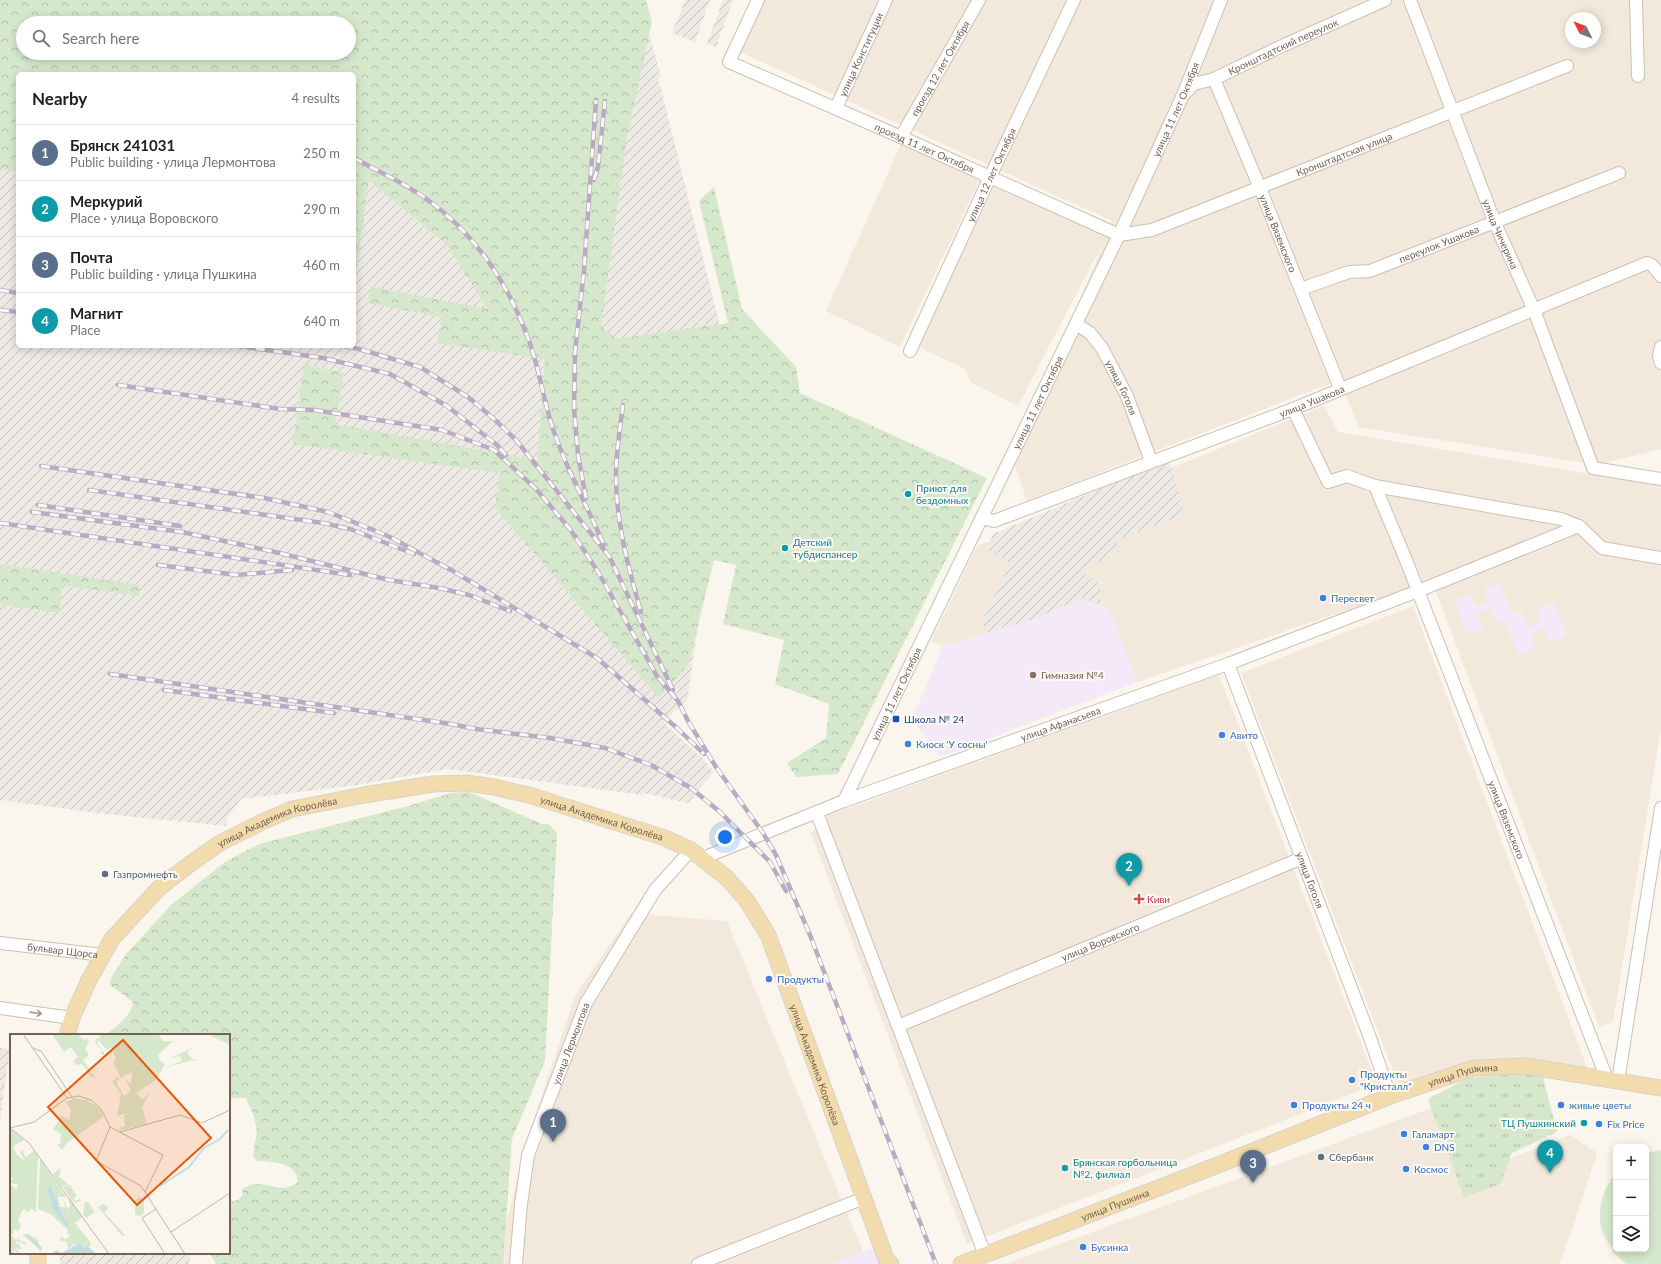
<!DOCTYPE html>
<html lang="en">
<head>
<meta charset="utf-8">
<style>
  body { margin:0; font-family:Lato,sans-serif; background:#f6f6f6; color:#202124 }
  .controls { position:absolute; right:12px; bottom:12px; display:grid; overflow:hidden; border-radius:6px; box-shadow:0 2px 10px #0003 }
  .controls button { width:36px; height:36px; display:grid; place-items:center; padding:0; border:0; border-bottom:1px solid #e0e0e0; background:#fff; color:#202124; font:20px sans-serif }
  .compass { position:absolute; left:1565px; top:12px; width:36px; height:36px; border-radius:50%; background:#fff; box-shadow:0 2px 10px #0003; rotate:312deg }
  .you { position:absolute; left:725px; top:837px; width:14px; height:14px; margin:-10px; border:3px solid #fff; border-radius:50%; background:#1a73e8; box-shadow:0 0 0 6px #1a73e833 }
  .badge { display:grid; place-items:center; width:26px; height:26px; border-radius:50%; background:#0f766e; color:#fff; font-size:13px; font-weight:700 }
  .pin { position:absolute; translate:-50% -33px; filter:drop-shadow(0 1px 2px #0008) }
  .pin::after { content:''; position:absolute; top:21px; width:14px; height:12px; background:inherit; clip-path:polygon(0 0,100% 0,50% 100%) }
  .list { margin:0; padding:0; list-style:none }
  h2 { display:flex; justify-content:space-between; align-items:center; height:52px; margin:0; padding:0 16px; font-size:17px }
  h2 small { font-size:13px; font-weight:400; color:#757577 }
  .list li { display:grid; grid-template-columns:26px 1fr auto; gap:12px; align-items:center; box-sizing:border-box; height:56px; padding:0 16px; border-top:1px solid #e0e0e0 }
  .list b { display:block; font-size:15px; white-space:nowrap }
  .list p { margin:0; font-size:13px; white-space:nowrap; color:#757577 }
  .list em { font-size:13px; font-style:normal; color:#757577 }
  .icon { flex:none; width:22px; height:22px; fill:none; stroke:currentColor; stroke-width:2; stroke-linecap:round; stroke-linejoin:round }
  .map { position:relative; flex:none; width:1661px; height:1264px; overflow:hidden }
  .search { position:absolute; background:#fff; box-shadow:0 2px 10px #0003; left:16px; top:16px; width:340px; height:44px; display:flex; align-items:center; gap:10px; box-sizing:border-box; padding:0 14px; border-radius:22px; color:#757577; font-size:15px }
  .panel { position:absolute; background:#fff; box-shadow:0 2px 10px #0003; left:16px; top:72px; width:340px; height:276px; border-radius:6px }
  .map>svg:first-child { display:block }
  .residential { fill:#f2e9dc; fill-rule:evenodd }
  .industrial { fill:url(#industrial-furrows); fill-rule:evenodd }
  .education { fill:#f3e9f8 }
  .forest { fill:url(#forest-crowns); fill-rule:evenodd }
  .park { fill:url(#park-tufts) }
  .garden { fill:#d6e8cc }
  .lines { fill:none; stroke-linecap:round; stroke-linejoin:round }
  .minor-casing { stroke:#cdbfb3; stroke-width:14 }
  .major-casing { stroke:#d8d2ce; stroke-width:17 }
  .minor { stroke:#fff; stroke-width:12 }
  .major { stroke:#f2dcad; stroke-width:15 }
  .rail-casing { stroke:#baabc5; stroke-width:4.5 }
  .rail { stroke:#fefaf3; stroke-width:3; stroke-dasharray:9; stroke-linecap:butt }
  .oneway { stroke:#a5988e }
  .culture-dot { fill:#0f9aa8; stroke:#fefaf3; stroke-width:1.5 }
  .shop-dot { fill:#3f7fe0; stroke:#fefaf3; stroke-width:1.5 }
  .education-dot { fill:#8d6e63; stroke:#fefaf3; stroke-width:1.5 }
  .transit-dot { fill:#1a4fb4; stroke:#fefaf3; stroke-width:1.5 }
  .service-dot { fill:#5c6f8a; stroke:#fefaf3; stroke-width:1.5 }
  .health-dot { fill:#e0444e; stroke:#fefaf3; stroke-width:1.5 }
  .labels { text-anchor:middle; stroke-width:4; stroke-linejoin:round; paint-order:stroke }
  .street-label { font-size:10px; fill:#756051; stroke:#fefaf3 }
  .culture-label { font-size:10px; fill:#0d838f; stroke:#fefaf3; text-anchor:start }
  .shop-label { font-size:10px; fill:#366cbe; stroke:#fefaf3; text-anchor:start }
  .education-label { font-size:10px; fill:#785e54; stroke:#fefaf3; text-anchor:start }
  .transit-label { font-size:10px; fill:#164399; stroke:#fefaf3; text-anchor:start }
  .service-label { font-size:10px; fill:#4e5e75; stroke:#fefaf3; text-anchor:start }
  .health-label { font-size:10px; fill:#be3a42; stroke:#fefaf3; text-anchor:start }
  .inset-river { fill:none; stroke:#c3dde3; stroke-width:2 }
  .inset-road { fill:none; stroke:#c1b6aa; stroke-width:1 }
  .view { fill:#e8590c; fill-opacity:0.15; stroke:#e8590c; stroke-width:2 }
  .inset-edge { fill:none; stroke:#756051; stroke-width:2 }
</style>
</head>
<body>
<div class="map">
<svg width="1661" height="1264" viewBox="0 0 1661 1264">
  <defs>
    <pattern id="industrial-furrows" width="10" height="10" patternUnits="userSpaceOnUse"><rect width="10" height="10" fill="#ede9e5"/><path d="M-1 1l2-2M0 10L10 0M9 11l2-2" fill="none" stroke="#c5c0bc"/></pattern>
    <pattern id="forest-crowns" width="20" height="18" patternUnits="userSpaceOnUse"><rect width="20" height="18" fill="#d6e8cc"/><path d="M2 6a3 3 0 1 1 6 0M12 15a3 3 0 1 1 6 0" fill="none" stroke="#b2bfa8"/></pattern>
    <pattern id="park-tufts" width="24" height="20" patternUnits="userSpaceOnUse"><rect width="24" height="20" fill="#d6e8cc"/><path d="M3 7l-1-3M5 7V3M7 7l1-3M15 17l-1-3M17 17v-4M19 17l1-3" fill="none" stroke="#b2bfa8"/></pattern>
  </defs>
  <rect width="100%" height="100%" fill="#fbf6ed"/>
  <g class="residential">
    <path d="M763 0H1661V449L1597 465 1359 427 1339 380 1027 501 1014 463 1104 241 1018 406 970 382 965 369 918 347 995 185 1107 234 1112 221 740 52ZM1571 18H1595V42H1571Z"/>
    <path d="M901 144 981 177 900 347 826 311Z"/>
    <path d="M1324 406 1338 432 1661 486V729L1613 1022 1599 1027 1432 581 1137 682 1108 607 1034 619 942 646 931 641 977 546Z"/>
    <path d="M1413 606 1588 1070 1555 1065 1478 1059 1398 1084 1241 673Z"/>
    <path d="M1219 675 1377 1084 967 1244 811 833 829 815Z"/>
    <path d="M631 913 727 921 863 1252 833 1264H498V1257L525 1146 575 996Z"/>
    <path d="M1445 1103 1473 1173 1570 1135 1597 1153 1571 1233 1559 1264H1005Z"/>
  </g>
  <g class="industrial">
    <path d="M0 0 648 30 661 77 658 80 662 92 734 383 687 701 663 722 701 757 714 772 688 803 644 793 643 795 447 769 357 785 241 799 227 818 226 826 105 814 0 800ZM23 23H349V53H23ZM18 74H354V346H18Z"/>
    <path d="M685 0H710L695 42 672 33Z"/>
    <path d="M723 0H733L716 47 707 43Z"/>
    <path d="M1169 460 1185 515 1116 540 1119 552 1080 570 1100 585V604L1080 599 1034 619 987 633 982 621 1010 564 987 550 993 534Z"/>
    <path d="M0 1048 10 1049 0 1121Z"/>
    <path d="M60 1253H191L189 1264H60Z"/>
  </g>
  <g class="education">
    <path d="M1500 582 1512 614 1521 611 1528 627 1541 622 1536 609 1554 602 1567 636 1550 642 1544 629 1531 634 1536 648 1518 655 1504 620 1497 623 1491 608 1477 613 1483 629 1467 635 1454 601 1470 594 1476 607 1489 602 1484 589Z"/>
    <path d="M1080 599 1108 607 1137 682 940 757 912 718 934 668 942 646 1034 619Z"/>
    <path d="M873 1248 879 1264H833Z"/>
  </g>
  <g class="forest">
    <path d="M0 0H646L652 22 627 136 601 326 617 339 728 323 699 201 714 187 742 309 796 367 800 393 987 478 838 774 796 777 787 763 826 738 829 704 775 684 784 640 723 624 736 565 714 560 688 665 659 698 495 508 499 473 293 444 304 364 344 373 335 424 537 460 545 359 437 343 442 317 367 303 371 287 488 309 446 244 369 180 354 286V74H18V172L0 169ZM23 23H349V53H23Z"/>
    <path d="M0 564 140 585 138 596 63 585 59 613 0 604Z"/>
    <path d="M469 792 542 824H549L557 833 545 1061 512 1139 503 1264H216L210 1253H229V1202L238 1200 243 1195 242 1189C245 1187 250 1185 254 1184 270 1182 282 1195 298 1182 297 1162 273 1162 257 1161L253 1156 257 1130 254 1116 246 1098H229V1035H105C115 1028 132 1015 133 1002L110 985 111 978 126 954 171 905 225 862 259 844 408 806 451 793Z"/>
  </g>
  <path class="park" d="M1508 1074H1535L1543 1077 1557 1132 1512 1153 1500 1184 1464 1197 1428 1099 1468 1078Z"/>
  <path class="garden" d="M1661 1150V1264H1626L1612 1251 1614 1249C1611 1246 1608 1243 1606 1239 1594 1219 1601 1190 1616 1173V1249H1646V1153Z"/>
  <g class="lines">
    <g class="minor-casing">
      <g id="minor">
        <path id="s1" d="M758 0 729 62 901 137 1119 235"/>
        <path id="s2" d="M1410 0 1495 223 1534 310 1593 468 1661 479"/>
        <path d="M1636 0 1638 76"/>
        <path id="s3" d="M1214 79 1260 188 1340 388"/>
        <path id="s4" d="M1184 94 1194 84 1214 79 1282 46 1385 0"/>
        <path id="s5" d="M836 108 886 0"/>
        <path id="s6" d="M901 137 979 0"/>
        <path id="s7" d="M1119 235 1152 230 1567 66"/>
        <path id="s8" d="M1301 289 1349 272 1370 271 1619 173"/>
        <path id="s9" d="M1076 324 1090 333 1102 348 1127 396 1151 461"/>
        <path d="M1661 347 1659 356 1661 363"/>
        <path id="s10" d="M910 351 990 177 1074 0"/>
        <path d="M1293 409 1328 482 1347 476 1375 486"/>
        <path id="s11" d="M982 518 994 521 1293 409 1647 263 1652 265 1661 276"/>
        <path id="s12" d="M1579 526 1561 519 1375 486 1406 560 1607 1079"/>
        <path id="s13" d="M1228 664 1369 1035 1390 1096"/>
        <path id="s14" d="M844 801 1119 235 1183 95 1221 0"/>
        <path d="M817 813 985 1255"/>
        <path id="s15" d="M703 858 844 801 1228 664 1418 591 1579 526 1602 548 1661 558"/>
        <path id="s16" d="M0 943 103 955"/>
        <path d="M0 1008 72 1018"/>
        <path id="s17" d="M898 1026 1302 858"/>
        <path d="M1618 1081 1661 808"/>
        <path id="s18" d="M516 1264 521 1204 528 1155 586 1003 655 890 691 850"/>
        <path d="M698 1264 864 1198"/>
      </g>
    </g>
    <g class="major-casing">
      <g id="major">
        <path id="s19" d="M67 1035 72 1018 89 980 112 939 159 888 190 864 220 843 264 821 292 809 364 795 433 784 467 783 494 787 529 795 665 838 691 850 727 878 747 901 768 935 886 1259 891 1264"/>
        <path d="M38 1264V1253"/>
        <path id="s20" d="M961 1264 1223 1163 1390 1096 1474 1068 1526 1066 1661 1088"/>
      </g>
    </g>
    <use href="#minor" class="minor"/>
    <use href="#major" class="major"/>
    <g class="rail-casing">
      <g id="rail">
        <path d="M354 158C379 172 405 183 428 200 476 235 509 285 529 341 541 373 544 408 557 440 570 476 589 510 604 545"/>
        <path d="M594 180 598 167 605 101"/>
        <path d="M0 290 18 293"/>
        <path d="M0 310 18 312"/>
        <path d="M238 346 323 358 390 374 447 406 497 445 506 455"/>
        <path d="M344 346 359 349 420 367 468 397 493 418 516 440 609 556 673 690"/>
        <path d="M118 385 280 409 314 410 442 430 494 450 536 489 570 529 598 572 657 676 678 701 688 721 716 767 763 833 776 855 810 935 936 1264"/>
        <path d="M623 405C620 428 616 452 616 475 616 522 628 567 641 612"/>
        <path d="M41 466 264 498 328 512 356 523 388 536 453 571 597 658 678 729 704 754"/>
        <path d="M89 490 323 523 350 529 414 554"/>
        <path d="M586 498 578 455 574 408 575 352 584 270 596 100"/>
        <path d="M38 505 180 526"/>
        <path d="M32 512 182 532 275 552 389 580 439 588 469 595 510 611"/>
        <path d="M0 523 350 575"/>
        <path d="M158 565 237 575 292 570"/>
        <path d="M110 674 451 724 476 729 550 738 605 748 651 765 691 788 720 812 770 862 786 891"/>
        <path d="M164 690 334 713"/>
      </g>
    </g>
    <use href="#rail" class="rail"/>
  </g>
  <defs><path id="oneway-shaft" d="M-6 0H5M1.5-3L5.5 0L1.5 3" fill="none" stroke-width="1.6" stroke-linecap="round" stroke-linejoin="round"/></defs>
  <use class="oneway" href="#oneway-shaft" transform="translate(36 1013) rotate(8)"/>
  <g class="culture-dot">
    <circle cx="908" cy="494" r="4"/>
    <circle cx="785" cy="548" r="4"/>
    <circle cx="1584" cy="1123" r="4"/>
    <circle cx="1065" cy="1168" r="4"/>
  </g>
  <g class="shop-dot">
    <circle cx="1323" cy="598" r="4"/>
    <circle cx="1222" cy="735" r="4"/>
    <circle cx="908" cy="744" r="4"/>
    <circle cx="769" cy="979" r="4"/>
    <circle cx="1352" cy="1080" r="4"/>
    <circle cx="1294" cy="1105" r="4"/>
    <circle cx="1561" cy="1105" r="4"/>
    <circle cx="1599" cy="1124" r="4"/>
    <circle cx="1404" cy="1134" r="4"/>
    <circle cx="1426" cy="1147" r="4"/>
    <circle cx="1406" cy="1169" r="4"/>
    <circle cx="1083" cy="1247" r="4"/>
  </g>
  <circle class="education-dot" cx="1033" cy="675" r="4"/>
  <rect class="transit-dot" x="892" y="715" width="8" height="8" rx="2"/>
  <g class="service-dot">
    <circle cx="105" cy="874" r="4"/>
    <circle cx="1321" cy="1157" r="4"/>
  </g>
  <path class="health-dot" d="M1137 893h4v4h4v4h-4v4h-4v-4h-4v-4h4z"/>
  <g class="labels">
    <g class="street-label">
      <text dy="4" stroke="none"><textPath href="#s4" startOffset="111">Кронштадтский переулок</textPath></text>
      <text dy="4" stroke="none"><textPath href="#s5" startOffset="59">улица Конституции</textPath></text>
      <text dy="4" stroke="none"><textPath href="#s6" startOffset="79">проезд 12 лет Октября</textPath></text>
      <text dy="4" stroke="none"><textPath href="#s14" startOffset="767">улица 11 лет Октября</textPath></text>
      <text dy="4" stroke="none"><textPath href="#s1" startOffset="282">проезд 11 лет Октября</textPath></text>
      <text dy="4" stroke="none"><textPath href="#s7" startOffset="240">Кронштадтская улица</textPath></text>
      <text dy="4" stroke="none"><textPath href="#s10" startOffset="194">улица 12 лет Октября</textPath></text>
      <text dy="4" stroke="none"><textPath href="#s3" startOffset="167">улица Вяземского</textPath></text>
      <text dy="4" stroke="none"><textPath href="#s2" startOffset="251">улица Чичерина</textPath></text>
      <text dy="4" stroke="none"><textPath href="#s8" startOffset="146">переулок Ушакова</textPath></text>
      <text dy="4" stroke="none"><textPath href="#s9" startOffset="80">улица Гоголя</textPath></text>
      <text dy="4" stroke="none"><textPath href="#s11" startOffset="352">улица Ушакова</textPath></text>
      <text dy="4" stroke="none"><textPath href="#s14" startOffset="443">улица 11 лет Октября</textPath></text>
      <text dy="4" stroke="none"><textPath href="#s14" startOffset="119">улица 11 лет Октября</textPath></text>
      <text dy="4" stroke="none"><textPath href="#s15" startOffset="382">улица Афанасьева</textPath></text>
      <text dy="4" stroke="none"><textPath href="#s19" startOffset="648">улица Академика Королёва</textPath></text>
      <text dy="4" stroke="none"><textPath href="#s12" startOffset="567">улица Вяземского</textPath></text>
      <text dy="4" stroke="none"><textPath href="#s19" startOffset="313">улица Академика Королёва</textPath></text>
      <text dy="4" stroke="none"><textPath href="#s13" startOffset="231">улица Гоголя</textPath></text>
      <text dy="4" stroke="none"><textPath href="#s17" startOffset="219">улица Воровского</textPath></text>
      <text dy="4" stroke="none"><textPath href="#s16" startOffset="63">бульвар Щорса</textPath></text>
      <text dy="4" stroke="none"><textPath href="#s18" startOffset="229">улица Лермонтова</textPath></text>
      <text dy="4" stroke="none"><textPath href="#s19" startOffset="997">улица Академика Королёва</textPath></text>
      <text dy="4" stroke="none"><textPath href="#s20" startOffset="537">улица Пушкина</textPath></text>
      <text dy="4" stroke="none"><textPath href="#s20" startOffset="165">улица Пушкина</textPath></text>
    </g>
    <g class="culture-label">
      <text x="916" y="492">Приют для<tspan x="916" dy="12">бездомных</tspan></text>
      <text x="793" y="546">Детский<tspan x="793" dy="12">тубдиспансер</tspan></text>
      <text x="1576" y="1127" text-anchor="end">ТЦ Пушкинский</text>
      <text x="1073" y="1166">Брянская горбольница<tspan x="1073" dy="12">№2, филиал</tspan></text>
    </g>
    <g class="shop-label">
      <text x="1331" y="602">Пересвет</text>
      <text x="1230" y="739">Авито</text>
      <text x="916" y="748">Киоск 'У сосны'</text>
      <text x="777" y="983">Продукты</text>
      <text x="1360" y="1078">Продукты<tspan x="1360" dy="12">"Кристалл"</tspan></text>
      <text x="1302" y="1109">Продукты 24 ч</text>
      <text x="1569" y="1109">живые цветы</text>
      <text x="1607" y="1128">Fix Price</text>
      <text x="1412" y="1138">Галамарт</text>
      <text x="1434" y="1151">DNS</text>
      <text x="1414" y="1173">Космос</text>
      <text x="1091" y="1251">Бусинка</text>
    </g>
    <g class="education-label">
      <text x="1041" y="679">Гимназия №4</text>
    </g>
    <g class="transit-label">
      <text x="904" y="723">Школа № 24</text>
    </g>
    <g class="service-label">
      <text x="113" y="878">Газпромнефть</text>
      <text x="1329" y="1161">Сбербанк</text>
    </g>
    <g class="health-label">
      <text x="1147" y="903">Киви</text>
    </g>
  </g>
  <g transform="translate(10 1034)">
    <rect width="220" height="220" fill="#fbf6ed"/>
    <path d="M42 0H68L74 6 77 4 79 8 75 15 79 21 73 26 86 45 80 42 72 30 66 31 63 27 68 23 61 13 54 18ZM88 0H148L153 7H163L148 21 150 27 155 30 146 46 126 59 132 66 140 58 132 74 137 90 112 96 109 94 115 92 114 82 119 79 107 82 111 60 102 47 108 43 109 46 106 48 114 62 121 57 115 44 121 51 122 38 111 44 103 28 106 26 102 13 97 16 89 7 87 9 94 19V22L90 19 92 17 85 9 87 4 91 5ZM198 0H220V11L201 2ZM184 13 177 18 182 25H188L156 33 172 27 170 22 159 25ZM63 64 77 66 90 75 93 83 57 109 52 116 47 110H50L51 100 43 95 52 82 59 86 61 76 55 67H60ZM0 95 14 106 3 112 7 121 15 127 10 118 12 116 16 123 24 117 28 122 26 178 20 174V177L15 179 16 175H13L8 186 11 192 8 197 3 195 4 199 0 200V150L7 156 8 150 0 149V145L3 146 0 140ZM30 125 56 163H50L48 158 49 172 42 151 37 155 43 176 57 193 50 173H55L53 164 58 176 60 171 58 163 73 183 65 189 81 209 79 213 64 210 58 215 57 208 49 206 51 203 56 205 61 201 57 200 58 196 42 181 28 175ZM51 133 49 143 58 150 52 153 43 140ZM60 151 67 162 64 164 65 167 70 165 71 167 64 169 53 153ZM75 168H78L85 178 76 184 73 180ZM93 170 99 174 94 178 115 201 112 202 88 173ZM1 201 7 207 8 204 12 208 16 207 15 210 23 215 8 207 5 209 9 210 12 216 5 214 12 220 2 216 6 220H0Z" fill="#d6e8cc"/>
    <path d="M18 200 28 206 31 217 13 201Z" fill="#d6e8cc"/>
    <path d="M129 163 134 166V179L129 182 125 180V167Z" fill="#d6e8cc"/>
    <path d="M41 151 55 186 59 189 57 193 43 176 37 155ZM69 209 74 213 78 212 86 220H42L46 216 52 219Z" fill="#c3dde3"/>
    <path class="inset-river" d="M150 152 179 133 194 114 210 105 218 96M16 201 31 214 30 217"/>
    <path class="inset-road" d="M13 0 57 64M23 14 31 17 62 63M100 93 153 121 135 158M0 94 24 88 57 64 69 62 81 66 91 75 100 93 86 127 131 152 175 220M0 94 19 109 99 220M110 98 170 81 192 89 220 76M146 175 132 184 155 220M161 198 220 159"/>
    <path class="view" d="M113 6 201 104 127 171 38 73Z"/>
    <rect width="220" height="220" class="inset-edge"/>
  </g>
</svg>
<div class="controls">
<button>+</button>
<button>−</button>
<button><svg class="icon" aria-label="layers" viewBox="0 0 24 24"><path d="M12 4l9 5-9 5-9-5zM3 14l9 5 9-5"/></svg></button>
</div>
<svg class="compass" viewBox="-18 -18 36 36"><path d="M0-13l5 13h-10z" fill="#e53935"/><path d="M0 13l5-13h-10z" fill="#757577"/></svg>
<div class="you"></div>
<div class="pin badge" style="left:553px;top:1142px;background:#5c6f8a">1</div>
<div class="pin badge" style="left:1129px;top:886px;background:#0f9aa8">2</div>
<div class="pin badge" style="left:1253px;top:1183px;background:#5c6f8a">3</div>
<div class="pin badge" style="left:1550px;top:1173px;background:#0f9aa8">4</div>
<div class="search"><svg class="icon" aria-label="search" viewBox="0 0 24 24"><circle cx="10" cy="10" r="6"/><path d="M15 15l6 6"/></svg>Search here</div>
<section class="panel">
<h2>Nearby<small>4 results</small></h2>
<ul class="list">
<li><span class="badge" style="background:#5c6f8a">1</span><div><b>Брянск 241031</b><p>Public building · улица Лермонтова</p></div><em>250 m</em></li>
<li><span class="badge" style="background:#0f9aa8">2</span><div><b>Меркурий</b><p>Place · улица Воровского</p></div><em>290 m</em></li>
<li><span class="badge" style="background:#5c6f8a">3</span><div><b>Почта</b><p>Public building · улица Пушкина</p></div><em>460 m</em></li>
<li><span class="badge" style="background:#0f9aa8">4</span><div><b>Магнит</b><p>Place</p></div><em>640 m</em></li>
</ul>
</section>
</div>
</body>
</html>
